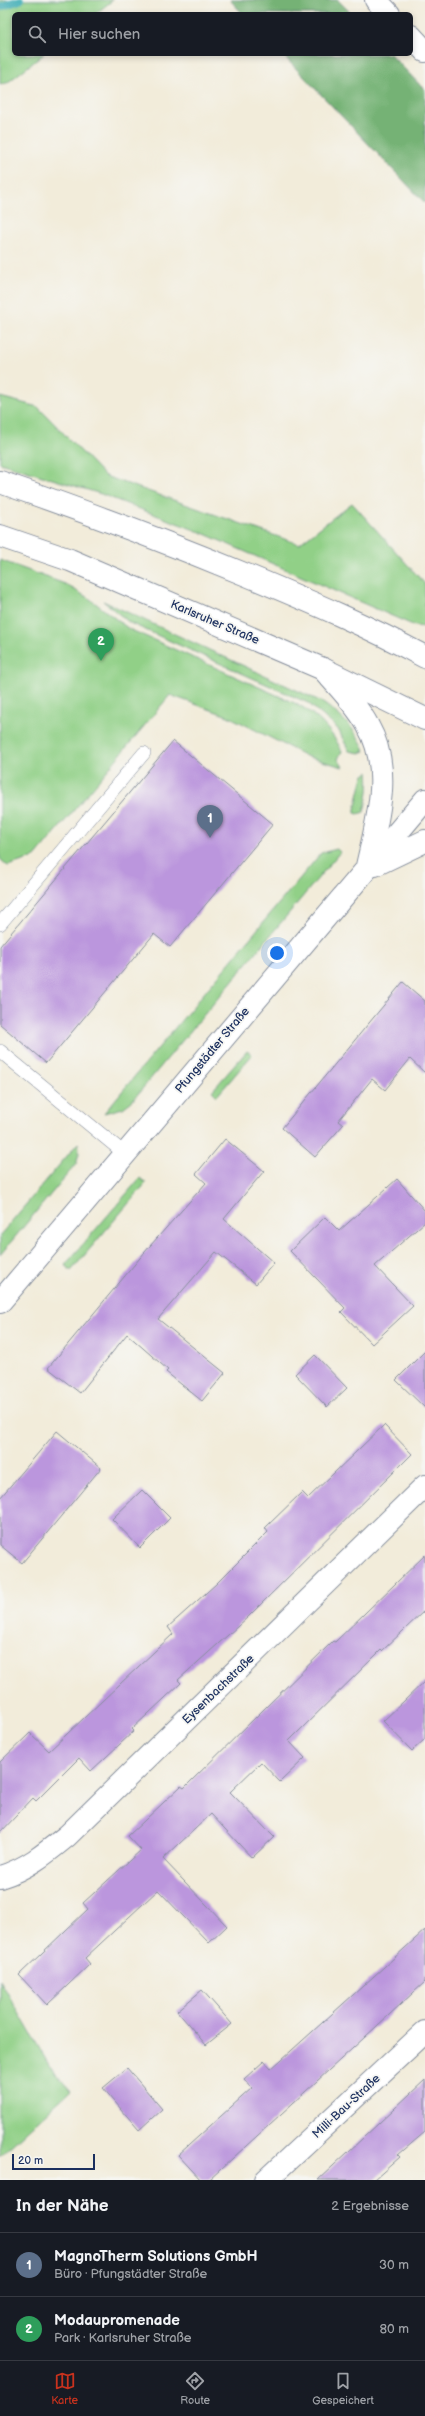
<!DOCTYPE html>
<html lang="de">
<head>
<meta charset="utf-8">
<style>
  body { margin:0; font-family:"Balsamiq Sans",sans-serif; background:#20242c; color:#f1f3f6 }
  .scale { position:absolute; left:12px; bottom:10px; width:83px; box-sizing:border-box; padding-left:4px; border:2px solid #1b2f5e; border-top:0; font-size:11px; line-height:14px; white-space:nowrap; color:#1b2f5e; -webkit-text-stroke:3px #f6f6f2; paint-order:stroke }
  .you { position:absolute; left:277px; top:953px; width:14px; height:14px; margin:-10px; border:3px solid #fff; border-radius:50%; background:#1a73e8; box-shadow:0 0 0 6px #1a73e833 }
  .badge { display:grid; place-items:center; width:26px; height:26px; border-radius:50%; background:#c8321e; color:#fff; font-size:13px; font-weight:700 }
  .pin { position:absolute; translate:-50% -33px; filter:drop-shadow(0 1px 2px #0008) }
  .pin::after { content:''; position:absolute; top:21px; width:14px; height:12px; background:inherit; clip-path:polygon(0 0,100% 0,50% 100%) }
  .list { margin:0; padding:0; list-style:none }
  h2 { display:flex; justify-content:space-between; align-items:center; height:52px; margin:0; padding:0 16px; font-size:17px }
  h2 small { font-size:13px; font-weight:400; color:#9ea1a6 }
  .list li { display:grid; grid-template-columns:26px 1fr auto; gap:12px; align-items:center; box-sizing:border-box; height:64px; padding:0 16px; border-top:1px solid #363941 }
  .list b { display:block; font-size:15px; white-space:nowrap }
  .list p { margin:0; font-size:13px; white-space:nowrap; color:#9ea1a6 }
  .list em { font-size:13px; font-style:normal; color:#9ea1a6 }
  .icon { flex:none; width:22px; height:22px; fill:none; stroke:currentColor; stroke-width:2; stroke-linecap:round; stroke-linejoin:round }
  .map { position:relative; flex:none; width:425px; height:2180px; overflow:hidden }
  .search { position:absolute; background:#171b24; box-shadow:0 2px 6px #0003; left:12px; right:12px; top:12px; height:44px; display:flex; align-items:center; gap:10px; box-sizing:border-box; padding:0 14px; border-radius:6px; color:#9ea1a6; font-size:15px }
  .sheet { height:180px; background:#171b24 }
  nav { display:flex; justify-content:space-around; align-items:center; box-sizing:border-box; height:56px; border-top:1px solid #363941; background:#171b24; font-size:11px; color:#9ea1a6 }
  nav a { display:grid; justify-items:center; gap:2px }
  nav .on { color:#c8321e }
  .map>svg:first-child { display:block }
  .green { fill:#91d087; stroke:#568072 }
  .forest { fill:#74b274; stroke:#487069 }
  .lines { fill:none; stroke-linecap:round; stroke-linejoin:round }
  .stream { stroke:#39aab4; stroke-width:8 }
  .building { fill:#bb96dd }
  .service-casing { stroke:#868e9c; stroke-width:14 }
  .minor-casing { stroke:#868e9c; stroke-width:24 }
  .secondary-casing { stroke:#868e9c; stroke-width:24 }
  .primary-casing { stroke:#868e9c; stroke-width:24 }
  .motorway-casing { stroke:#868e9c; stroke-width:24 }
  .service { stroke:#fff; stroke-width:13 }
  .minor { stroke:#fff; stroke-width:22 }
  .secondary { stroke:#fff; stroke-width:22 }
  .primary { stroke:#fff; stroke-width:22 }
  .motorway { stroke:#fff; stroke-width:22 }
  .labels { text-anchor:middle; stroke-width:3.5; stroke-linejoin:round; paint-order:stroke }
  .street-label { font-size:12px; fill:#1b2f5e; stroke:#f6f6f2 }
</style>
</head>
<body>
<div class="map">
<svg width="425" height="2180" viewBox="0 0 425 2180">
  <rect width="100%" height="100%" fill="#f6f6f2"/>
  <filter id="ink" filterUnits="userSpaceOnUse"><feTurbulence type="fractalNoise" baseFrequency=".025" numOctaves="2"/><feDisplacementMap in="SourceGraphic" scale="8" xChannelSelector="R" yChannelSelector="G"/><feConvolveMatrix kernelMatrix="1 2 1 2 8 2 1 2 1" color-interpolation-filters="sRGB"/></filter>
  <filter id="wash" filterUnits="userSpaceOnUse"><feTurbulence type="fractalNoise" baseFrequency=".012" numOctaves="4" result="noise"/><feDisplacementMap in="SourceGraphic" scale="16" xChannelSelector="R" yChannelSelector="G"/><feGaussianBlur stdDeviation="0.9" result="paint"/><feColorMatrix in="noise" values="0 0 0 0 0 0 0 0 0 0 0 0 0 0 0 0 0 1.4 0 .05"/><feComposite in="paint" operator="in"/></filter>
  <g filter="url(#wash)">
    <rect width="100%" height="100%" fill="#f2ecda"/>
    <g class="green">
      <path d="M0 0H113L95 14H14V54H44L7 83 0 84Z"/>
      <path d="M0 397 38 407 105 476 299 544 352 503 425 584V627L415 626 200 532 101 494 0 463Z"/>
      <path d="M0 560 65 584 90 599 129 629 299 705C319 717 331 730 342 751L338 759 343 767 308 757 228 716 170 695 35 857 8 866 0 859Z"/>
      <path d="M103 601 320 701C340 715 356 728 365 751L360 753 349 751 338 729 308 703 130 623Z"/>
      <path d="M368 772C370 786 367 799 364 812L358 814 355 813V809L363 776Z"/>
      <path d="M337 849 340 852 132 1101 123 1108 104 1113 321 853Z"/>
      <path d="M247 1051 252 1055 217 1096 212 1091Z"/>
      <path d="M78 1143 79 1153 76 1164 0 1255V1235Z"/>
      <path d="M140 1178 146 1183 71 1271 65 1265Z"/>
      <path d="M0 1980 49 2065 71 2090 0 2156Z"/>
    </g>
    <g class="forest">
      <path d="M230 0H338L352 14H243Z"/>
      <path d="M282 54H390L425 90V203Z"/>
    </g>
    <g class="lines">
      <path class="stream" d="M0 7 20 0"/>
    </g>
    <g id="blocks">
      <g class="building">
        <path d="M173 741 273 824 170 947 154 934 46 1063 0 1024V946Z"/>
        <path d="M403 982 425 1001V1073L410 1059 385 1090 372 1079 338 1121 343 1125 315 1157 282 1128Z"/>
        <path d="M225 1139 264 1171 224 1219 274 1263 256 1284 216 1252 158 1319 225 1373 202 1401 166 1372 168 1370 127 1334 80 1393 48 1368 150 1246 206 1183 196 1174Z"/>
        <path d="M397 1179 425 1211V1222L375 1266 413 1306 372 1344 341 1312 345 1308 290 1251 325 1217 339 1231Z"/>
        <path d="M425 1351V1408L396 1380Z"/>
        <path d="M315 1355 347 1388 327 1407 295 1374Z"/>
        <path d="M384 1425 412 1454 248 1617 178 1680 181 1683 132 1729 134 1731 91 1771 79 1758 36 1801 33 1798 0 1833V1762L30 1733 49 1751 173 1634 168 1627 216 1584 268 1532 265 1528 302 1492 308 1498Z"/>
        <path d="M57 1431 101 1468 22 1563 0 1545V1498Z"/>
        <path d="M142 1490 170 1518 140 1548 112 1519Z"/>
        <path d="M425 1555V1610L382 1651 381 1650 289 1741 305 1758 280 1782 261 1762 230 1792 274 1837 252 1858 211 1814 163 1859 227 1926 209 1943 158 1890 85 1958 90 1964 47 2005 19 1975 88 1909 83 1903 141 1850 128 1836 181 1786 184 1788 333 1641 335 1642Z"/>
        <path d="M425 1681V1739L412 1751 383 1721Z"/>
        <path d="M425 1930V1982L209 2180H201L178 2155 252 2088 244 2079 264 2061 271 2069Z"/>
        <path d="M202 1990 232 2024 206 2045 177 2011Z"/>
        <path d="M127 2068 162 2109 139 2130 103 2088Z"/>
        <path d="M425 2080V2132L398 2155 400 2157 374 2180H318Z"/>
      </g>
    </g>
  </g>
  <g filter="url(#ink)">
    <use href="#blocks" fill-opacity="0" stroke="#868e9c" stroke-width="1"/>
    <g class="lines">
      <g class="service-casing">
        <g id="service">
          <path d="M0 924 144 753"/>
          <path d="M0 1051 124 1153"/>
        </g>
      </g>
      <g class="minor-casing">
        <g id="minor">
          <path d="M0 1877C27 1869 46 1853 68 1835L425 1486"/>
          <path d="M266 2180 425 2032"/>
        </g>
      </g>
      <g class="secondary-casing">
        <g id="secondary">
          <path d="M323 669C338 687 357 705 368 726 393 770 377 821 367 866"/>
          <path d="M375 865 425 841"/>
          <path d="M0 1302 425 800"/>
        </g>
      </g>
      <g class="primary-casing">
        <g id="primary">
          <path d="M0 482C84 511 167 542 249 576 309 601 368 626 425 657"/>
          <path d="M0 536 70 560 323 669 425 719"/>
        </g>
      </g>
      <g class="motorway-casing">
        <g id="motorway">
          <path d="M376 0 389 14"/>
          <path d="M411 36 425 51"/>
        </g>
      </g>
      <use href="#service" class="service"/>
      <use href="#minor" class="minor"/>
      <use href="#secondary" class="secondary"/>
      <use href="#primary" class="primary"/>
      <use href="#motorway" class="motorway"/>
    </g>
  </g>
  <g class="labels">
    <g class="street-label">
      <text transform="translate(215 622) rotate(23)" y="4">Karlsruher Straße</text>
      <text transform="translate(212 1050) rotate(-50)" y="4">Pfungstädter Straße</text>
      <text transform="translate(218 1689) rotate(-44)" y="4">Eysenbachstraße</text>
      <text transform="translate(346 2106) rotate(-43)" y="4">Milli-Bau-Straße</text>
    </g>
  </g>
</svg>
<div class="scale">20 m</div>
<div class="you"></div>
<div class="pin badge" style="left:210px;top:838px;background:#5c6f8a">1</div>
<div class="pin badge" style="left:101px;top:661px;background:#2e9e5b">2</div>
<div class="search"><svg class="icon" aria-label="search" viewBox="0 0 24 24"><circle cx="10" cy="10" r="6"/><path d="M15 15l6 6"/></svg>Hier suchen</div>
</div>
<section class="sheet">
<h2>In der Nähe<small>2 Ergebnisse</small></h2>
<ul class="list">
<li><span class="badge" style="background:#5c6f8a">1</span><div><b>MagnoTherm Solutions GmbH</b><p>Büro · Pfungstädter Straße</p></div><em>30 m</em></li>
<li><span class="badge" style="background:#2e9e5b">2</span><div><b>Modaupromenade</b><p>Park · Karlsruher Straße</p></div><em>80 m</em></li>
</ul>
</section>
<nav>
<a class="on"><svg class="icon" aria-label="map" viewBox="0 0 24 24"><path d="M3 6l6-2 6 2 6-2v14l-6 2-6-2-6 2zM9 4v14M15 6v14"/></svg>Karte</a>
<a><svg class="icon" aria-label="directions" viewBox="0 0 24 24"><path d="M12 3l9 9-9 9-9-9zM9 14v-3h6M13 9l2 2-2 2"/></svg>Route</a>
<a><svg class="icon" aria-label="saved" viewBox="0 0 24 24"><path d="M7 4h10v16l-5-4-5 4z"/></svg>Gespeichert</a>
</nav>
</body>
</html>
